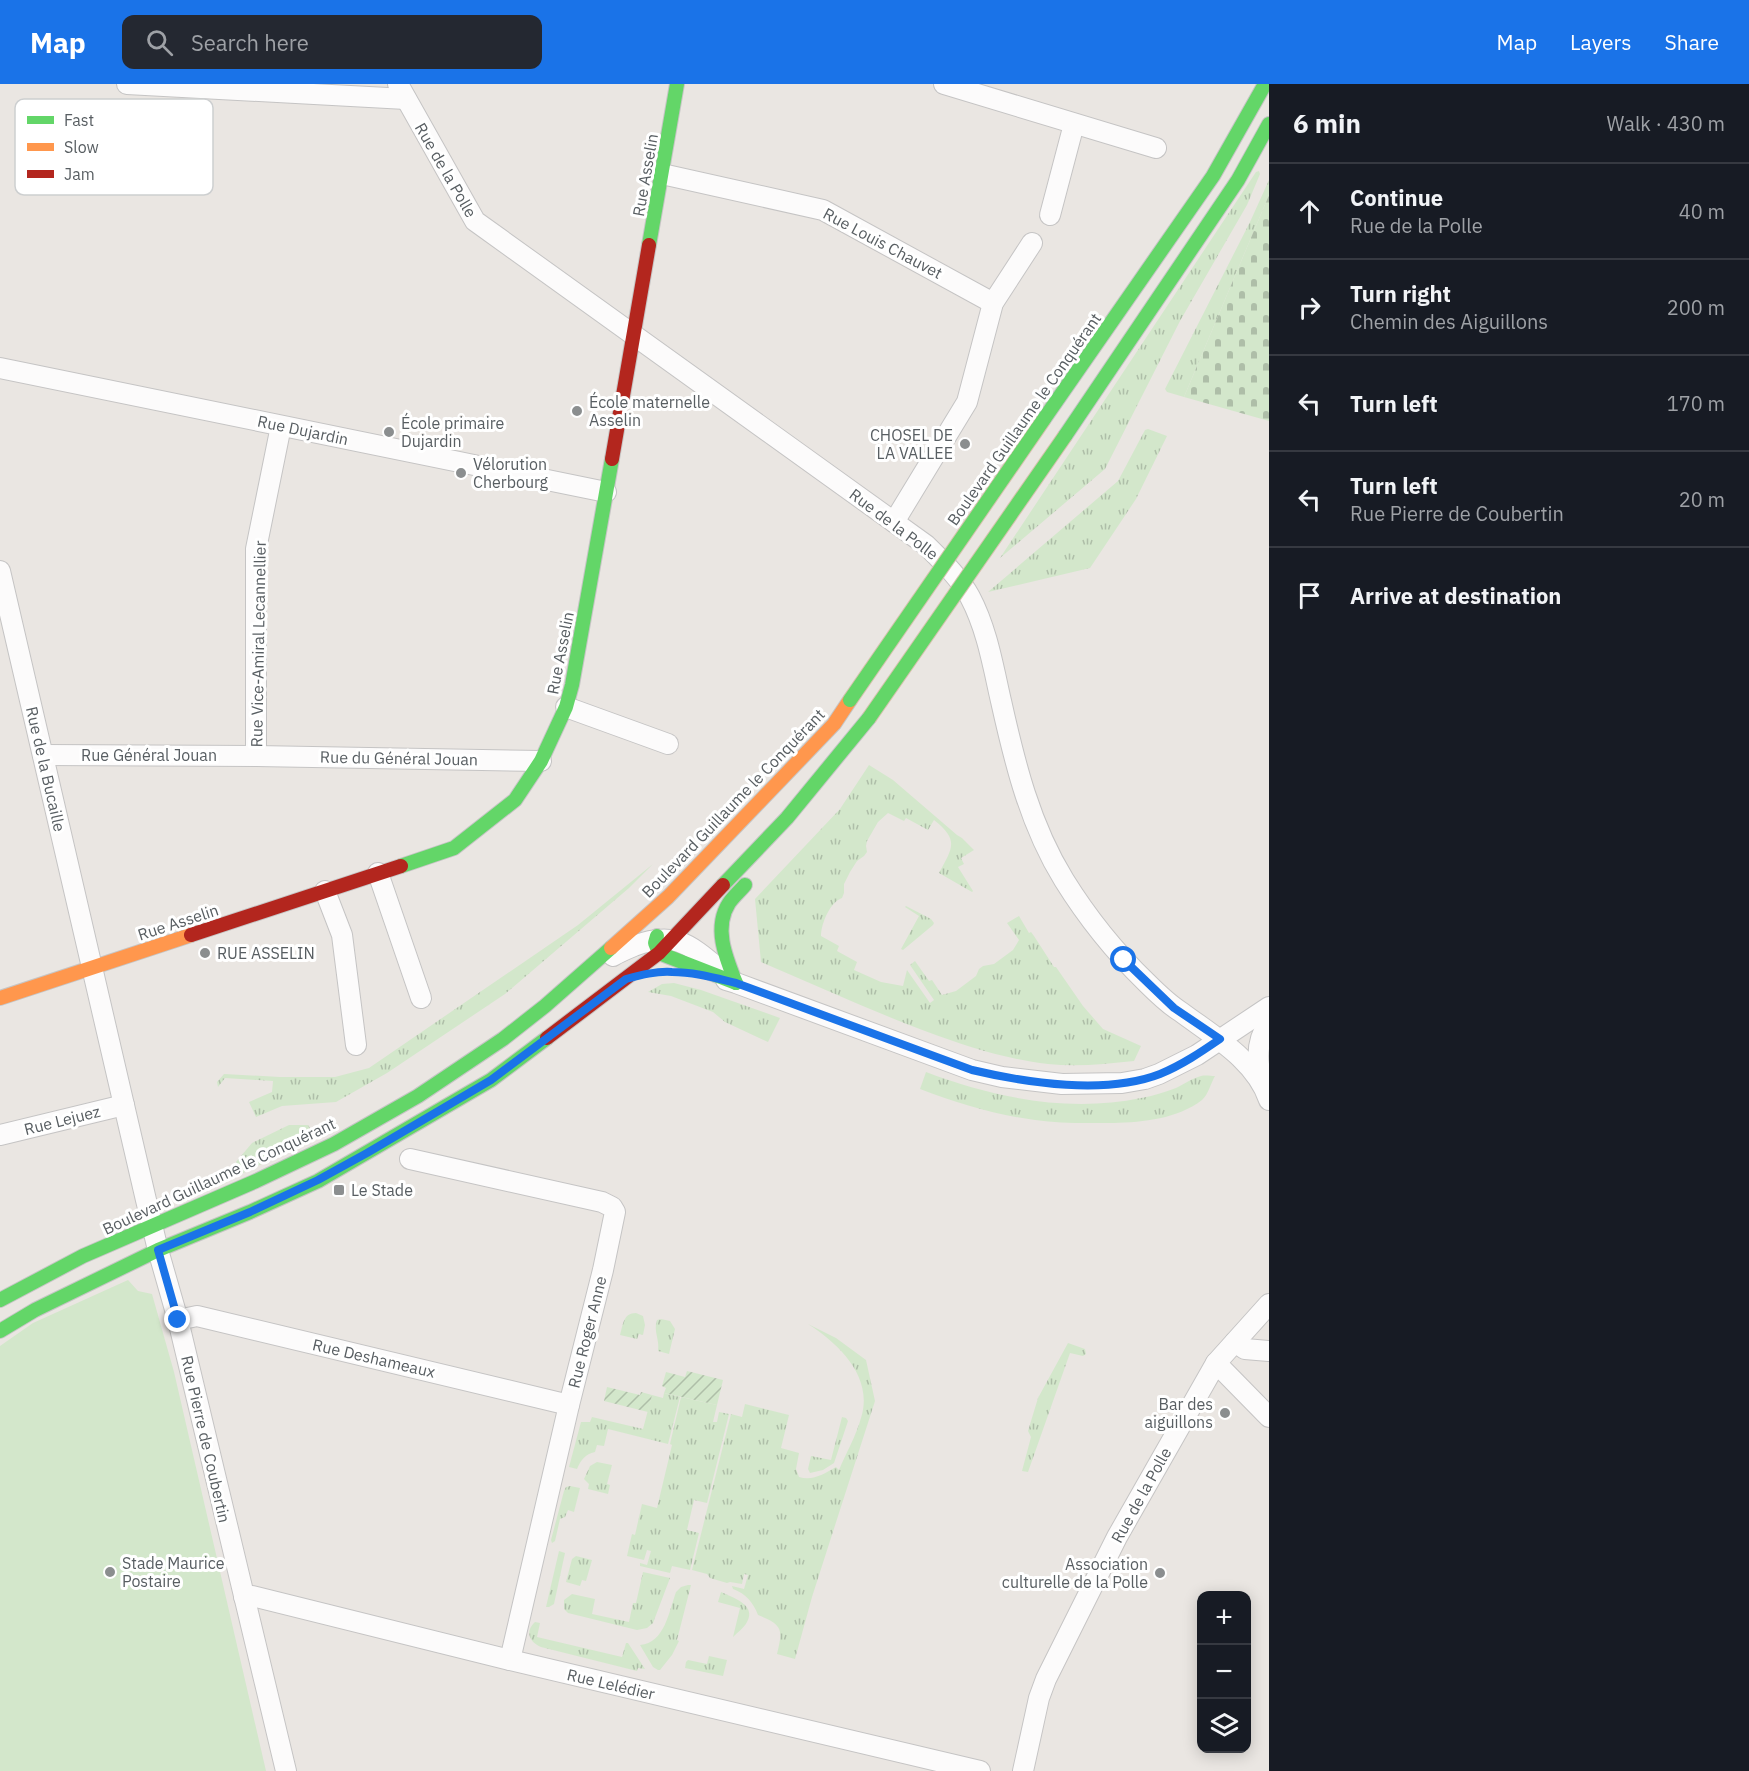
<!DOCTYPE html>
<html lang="en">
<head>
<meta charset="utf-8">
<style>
  body { margin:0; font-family:"IBM Plex Sans",sans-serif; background:#242831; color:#f1f3f6 }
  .controls { position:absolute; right:18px; bottom:18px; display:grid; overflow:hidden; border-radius:12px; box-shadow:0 3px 15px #0003 }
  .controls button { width:54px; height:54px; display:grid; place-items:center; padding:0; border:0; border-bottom:2px solid #363941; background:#171b24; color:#f1f3f6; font:30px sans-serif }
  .stop { position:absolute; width:18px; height:18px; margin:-14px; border:4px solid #1a73e8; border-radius:50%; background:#fff }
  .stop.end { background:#1a73e8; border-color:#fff; box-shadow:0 2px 6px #0008 }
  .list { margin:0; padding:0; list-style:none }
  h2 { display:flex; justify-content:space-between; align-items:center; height:78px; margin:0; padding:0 24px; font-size:26px }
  h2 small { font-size:20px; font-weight:400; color:#9ea1a6 }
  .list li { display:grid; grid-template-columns:39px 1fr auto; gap:18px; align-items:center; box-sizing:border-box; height:96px; padding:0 24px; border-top:2px solid #363941 }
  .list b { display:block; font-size:22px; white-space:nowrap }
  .list p { margin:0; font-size:20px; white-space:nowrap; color:#9ea1a6 }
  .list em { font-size:20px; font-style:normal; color:#9ea1a6 }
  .icon { flex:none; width:33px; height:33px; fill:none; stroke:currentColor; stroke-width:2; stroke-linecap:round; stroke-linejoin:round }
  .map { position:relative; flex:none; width:1269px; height:1687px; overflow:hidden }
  header { display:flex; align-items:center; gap:36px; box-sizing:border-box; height:84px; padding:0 30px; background:#1a73e8; color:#fff }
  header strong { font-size:28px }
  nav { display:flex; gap:33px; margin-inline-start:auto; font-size:21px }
  .search { width:420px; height:54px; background:#242831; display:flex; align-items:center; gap:15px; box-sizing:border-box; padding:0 21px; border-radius:12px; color:#9ea1a6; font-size:22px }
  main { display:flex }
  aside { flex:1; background:#171b24 }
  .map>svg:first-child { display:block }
  .grass { fill:url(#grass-tufts) }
  .cemetery { fill:url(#cemetery-stones) }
  .garden { fill:url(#garden-furrows) }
  .pitch { fill:#d3e7cb }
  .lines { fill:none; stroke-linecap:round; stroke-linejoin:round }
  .street-casing { stroke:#c5c4c4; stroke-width:22 }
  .fast-casing { stroke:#c6c5c5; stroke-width:16 }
  .slow-casing { stroke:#c6c5c5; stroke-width:16 }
  .jam-casing { stroke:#c6c5c5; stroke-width:16 }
  .street { stroke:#fcfbfb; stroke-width:20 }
  .fast { stroke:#63d668; stroke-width:14 }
  .slow { stroke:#ff974d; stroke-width:14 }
  .jam { stroke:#b3261e; stroke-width:14 }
  .fast-bridge-casing { stroke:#d5c2ad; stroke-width:16; stroke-linecap:butt }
  .fast-bridge { stroke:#63d668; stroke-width:14 }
  .route { stroke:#1a73e8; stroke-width:8 }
  .poi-dot { fill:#8b8e8f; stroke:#fff; stroke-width:2 }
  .labels { text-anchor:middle; stroke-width:6; stroke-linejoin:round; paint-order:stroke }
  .street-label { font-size:16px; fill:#585e62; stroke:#fff }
  .poi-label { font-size:16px; fill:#585e62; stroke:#fff; text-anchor:start }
  .key { fill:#fff; stroke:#cdcfd0; stroke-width:1.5 }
  .key-label { font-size:16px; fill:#585e62 }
</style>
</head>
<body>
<header>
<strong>Map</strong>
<div class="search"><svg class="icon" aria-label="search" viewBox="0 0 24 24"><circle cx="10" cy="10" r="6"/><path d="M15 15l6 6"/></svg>Search here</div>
<nav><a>Map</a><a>Layers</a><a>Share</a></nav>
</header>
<main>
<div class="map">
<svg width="1269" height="1687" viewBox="0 0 1269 1687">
  <defs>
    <pattern id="grass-tufts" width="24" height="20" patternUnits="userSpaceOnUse" patternTransform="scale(1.5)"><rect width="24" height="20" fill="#d3e7cb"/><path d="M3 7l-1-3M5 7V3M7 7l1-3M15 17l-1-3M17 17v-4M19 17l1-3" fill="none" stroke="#aebea8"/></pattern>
    <pattern id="cemetery-stones" width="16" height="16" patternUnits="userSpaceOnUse" patternTransform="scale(1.5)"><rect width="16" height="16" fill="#d3e7cb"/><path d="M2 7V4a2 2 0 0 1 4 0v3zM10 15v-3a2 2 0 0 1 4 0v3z" fill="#aebea8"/></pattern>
    <pattern id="garden-furrows" width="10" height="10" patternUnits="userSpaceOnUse" patternTransform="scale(1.5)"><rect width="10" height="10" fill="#d3e7cb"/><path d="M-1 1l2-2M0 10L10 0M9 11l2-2" fill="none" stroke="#aebea8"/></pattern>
  </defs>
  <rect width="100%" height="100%" fill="#eae6e2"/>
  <g class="grass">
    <path d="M1259 87 1260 90 1247 121 1180 237 1105 385 1000 474 1256 88Z"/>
    <path d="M1269 96V111L1184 313 1167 308 1165 305 1250 138Z"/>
    <path d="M1148 345 1167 352 1136 415 1090 484 988 508 1118 397 1145 346Z"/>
    <path d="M869 681 893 696 957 751 962 754 974 766 961 774 964 780 958 783 973 807 972 808 939 789C953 763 959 756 934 736L928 746 906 734 904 737 888 729 878 738 867 757 866 762 867 768 864 772 857 777 850 788 844 800V809L842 814C830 818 821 840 821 852L839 862 837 867 857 878 854 886 881 898 903 902 907 886 930 919 934 916 910 881 915 877 929 897 932 896 942 911 956 907 976 892 979 885 983 882 994 880 1013 866 1019 856 1007 839 1019 832 1029 849 1031 848 1034 852 1054 883H1056L1083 922 1103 945 1141 962 1134 977C1105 980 1077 983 1048 980 1005 975 965 962 925 947 869 926 816 901 761 878L755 815 840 725Z"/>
    <path d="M653 780 629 804 505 910 387 989 336 1018 282 1022 256 1033 249 1018 272 1008 273 997 225 994 218 1003 217 998 224 990 280 993H335L369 984 578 841Z"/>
    <path d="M906 822 931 835 934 839 933 841 903 866 901 865 919 832 905 823Z"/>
    <path d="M674 899 701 906 780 934 768 958 725 938 713 928 671 912 648 908 662 900Z"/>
    <path d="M926 988C995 1014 1069 1029 1141 1014 1153 1012 1165 1008 1176 1004 1184 1000 1193 994 1201 992 1205 991 1211 992 1215 992 1211 999 1208 1011 1202 1016 1177 1035 1144 1038 1114 1039 1088 1039 1061 1040 1035 1036 996 1031 957 1019 920 1005Z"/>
    <path d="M289 1041H308L316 1054 241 1090 236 1078 252 1059Z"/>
    <path d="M636 1229 643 1232 645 1241 643 1251 639 1250 637 1255 620 1251C623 1241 623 1229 636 1229Z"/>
    <path d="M661 1235 670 1237 675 1245 669 1270 658 1267C660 1256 653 1247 657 1236Z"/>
    <path d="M808 1240 836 1254 866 1276 875 1317 812 1513 795 1575 777 1570C783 1545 783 1541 758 1531 753 1518 746 1510 733 1505L732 1502 744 1505 748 1491 744 1490 742 1500 730 1498 727 1499 710 1494 707 1490 692 1486 731 1330 742 1333 745 1320 789 1331 781 1364 799 1369 796 1385 799 1393C813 1397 824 1390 836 1383L839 1386C846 1369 856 1352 861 1334 874 1293 839 1260 808 1240Z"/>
    <path d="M1068 1259 1085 1265 1086 1270 1083 1272 1070 1269 1028 1388 1022 1387 1031 1353 1028 1347 1038 1314Z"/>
    <path d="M664 1309 680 1313 668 1360 608 1345 604 1362 597 1361 595 1368C585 1370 581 1376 577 1385L569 1383 581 1338H590L592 1333 643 1345 652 1311 663 1314Z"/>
    <path d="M681 1313 717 1321 713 1338H717L719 1328 729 1330 707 1419 694 1416 687 1446 699 1449 690 1486 672 1482 670 1489 640 1482V1479L647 1481 651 1467 647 1466 644 1476 627 1472 632 1450 635 1451 642 1420 657 1424 672 1361 670 1360Z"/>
    <path d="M842 1333 846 1334 848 1337 834 1379 823 1386 810 1389 808 1385 811 1372 831 1376Z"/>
    <path d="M597 1378 612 1381 607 1400 610 1401 608 1410 588 1405 589 1400 584 1395 590 1382Z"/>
    <path d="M570 1402 580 1404 574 1428 568 1426 565 1433 560 1435 555 1457 552 1459 551 1456 564 1407 566 1403Z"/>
    <path d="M559 1467 565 1469 554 1520 549 1523H546Z"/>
    <path d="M576 1472 592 1476 586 1497 582 1496 580 1502 566 1498 572 1475Z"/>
    <path d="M643 1488 670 1494 653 1539 647 1544 637 1546 568 1529 564 1525V1516L572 1510 595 1515 592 1530 629 1538 633 1519H636Z"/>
    <path d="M688 1501H691L677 1556 679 1557 672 1571 660 1586H658L653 1583 640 1561C665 1559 669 1527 676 1508L681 1503Z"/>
    <path d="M721 1508C732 1513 757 1521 747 1538 744 1544 737 1549 733 1553L740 1524 718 1518Z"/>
    <path d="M535 1538 540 1539 537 1553 622 1573 626 1559H628L645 1585 638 1584 637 1587 541 1563C529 1558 525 1547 535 1538Z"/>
    <path d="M709 1572 727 1576 723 1592 685 1584 686 1578 688 1576 707 1580Z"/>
  </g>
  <path class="cemetery" d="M1269 111V337L1184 313Z"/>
  <g class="garden">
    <path d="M687 1287 723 1296 717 1321 664 1309 666 1304 662 1302 666 1288 685 1293Z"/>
    <path d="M607 1303 640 1311 641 1308 652 1311 648 1328 604 1317Z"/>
  </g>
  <path class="pitch" d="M128 1196 138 1207 152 1210 174 1288 266 1687H0V1262L33 1239Z"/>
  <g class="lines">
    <g class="street-casing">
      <g id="street">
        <path d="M127 0 406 15"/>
        <path d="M398 0 475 137 926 461C942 477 959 493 970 513 987 545 993 582 1001 617 1015 680 1030 741 1064 796 1087 833 1115 868 1146 898 1157 909 1168 920 1181 928 1213 952 1256 976 1269 1016"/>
        <path d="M944 0 1156 64"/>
        <path d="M662 90 823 126 993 219"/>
        <path d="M1050 131 1074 40"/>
        <path d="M0 284 606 408"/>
        <path d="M894 438 967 318 993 219 1032 159"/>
        <path d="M0 487 146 1116 158 1166 178 1236 286 1687"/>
        <path d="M566 623 668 660"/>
        <path d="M43 671 256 672 541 677"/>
        <path d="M256 672V465L281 342"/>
        <path d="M378 789 421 914"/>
        <path d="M325 807 342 851 356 961"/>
        <path d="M613 872C619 868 627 865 634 862 673 847 688 859 718 884"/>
        <path d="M726 896 736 899 972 986 1002 993 1062 1000 1122 999 1145 995 1159 990 1197 971 1269 923"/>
        <path d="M1263 998C1256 977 1256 957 1269 938"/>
        <path d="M0 1051 124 1021"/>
        <path d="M410 1075 602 1118 612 1123 615 1128 603 1186 569 1321 510 1576"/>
        <path d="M178 1236 197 1232 569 1321"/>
        <path d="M1235 1258 1245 1265 1269 1267"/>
        <path d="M1216 1279 1269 1333"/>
        <path d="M244 1513 252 1512 510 1576 980 1687"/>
        <path d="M1023 1687 1039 1614 1046 1595 1117 1453 1216 1279 1269 1220"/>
      </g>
    </g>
    <g class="fast-casing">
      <g id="fast">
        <path d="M649 161 677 0"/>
        <path d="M1044 335 1213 92 1265 0"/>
        <path d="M1065 352 1238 96 1269 40"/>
        <path d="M401 782 454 764 515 716 541 677 566 623 572 601 612 375"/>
        <path d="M723 801 787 734 869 634"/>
        <path d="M657 852 655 859 659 869 736 899"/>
        <path d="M736 899C726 874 713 844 729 819 734 812 740 807 745 801"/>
        <path d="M0 1216 83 1172 256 1097 334 1060 418 1012 503 955 545 922 611 864"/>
        <path d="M0 1247 35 1226 158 1166 250 1128 318 1097 491 996 547 954"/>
      </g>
    </g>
    <g class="slow-casing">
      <g id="slow">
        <path d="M611 864 668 813 834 640 850 616"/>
        <path d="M0 914 191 851"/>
      </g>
    </g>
    <g class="jam-casing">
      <g id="jam">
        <path d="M612 375 649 161"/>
        <path d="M191 851 401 782"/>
        <path d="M547 954 659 869 723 801"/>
      </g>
    </g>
    <use href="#street" class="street"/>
    <use href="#fast" class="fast"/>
    <use href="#slow" class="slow"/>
    <use href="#jam" class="jam"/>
    <g class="fast-bridge-casing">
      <g id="fast-bridge">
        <path d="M850 616 1044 335"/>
        <path d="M869 634 1065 352"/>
      </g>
    </g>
    <use href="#fast-bridge" class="fast-bridge"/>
  </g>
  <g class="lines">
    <path class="route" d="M178 1236 158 1166 250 1128 318 1096 367 1069 491 996 626 895C641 891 656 887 672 888 694 888 715 894 736 899L972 986C1027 999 1106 1011 1160 990 1182 981 1201 968 1220 955L1174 924 1124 876"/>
  </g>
  <g class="poi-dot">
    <circle cx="577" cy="327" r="6"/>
    <circle cx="389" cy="348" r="6"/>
    <circle cx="965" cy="360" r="6"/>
    <circle cx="461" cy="389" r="6"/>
    <circle cx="205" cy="869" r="6"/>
    <rect x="333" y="1100" width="12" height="12" rx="3"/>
    <circle cx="1225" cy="1329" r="6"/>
    <circle cx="110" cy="1488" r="6"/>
    <circle cx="1160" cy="1489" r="6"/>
  </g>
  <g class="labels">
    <g class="street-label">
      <text transform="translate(446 86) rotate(60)" y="6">Rue de la Polle</text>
      <text transform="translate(645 91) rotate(-80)" y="6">Rue Asselin</text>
      <text transform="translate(883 159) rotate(28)" y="6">Rue Louis Chauvet</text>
      <text transform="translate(1024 335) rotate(-55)" y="6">Boulevard Guillaume le Conquérant</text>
      <text transform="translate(303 346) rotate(12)" y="6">Rue Dujardin</text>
      <text transform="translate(894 440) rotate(37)" y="6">Rue de la Polle</text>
      <text transform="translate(258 560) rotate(-89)" y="6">Rue Vice-Amiral Lecannellier</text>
      <text transform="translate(560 569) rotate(-79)" y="6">Rue Asselin</text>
      <text x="149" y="677">Rue Général Jouan</text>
      <text transform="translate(399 674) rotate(1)" y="6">Rue du Général Jouan</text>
      <text transform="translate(46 685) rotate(77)" y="6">Rue de la Bucaille</text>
      <text transform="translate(733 719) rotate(-46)" y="6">Boulevard Guillaume le Conquérant</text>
      <text transform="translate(178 838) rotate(-18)" y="6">Rue Asselin</text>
      <text transform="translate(62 1036) rotate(-14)" y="6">Rue Lejuez</text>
      <text transform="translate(219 1092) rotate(-25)" y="6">Boulevard Guillaume le Conquérant</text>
      <text transform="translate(587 1248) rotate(-76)" y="6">Rue Roger Anne</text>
      <text transform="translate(374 1274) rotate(13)" y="6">Rue Deshameaux</text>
      <text transform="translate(206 1355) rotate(77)" y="6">Rue Pierre de Coubertin</text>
      <text transform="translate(1141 1411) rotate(-61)" y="6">Rue de la Polle</text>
      <text transform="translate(611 1600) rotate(13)" y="6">Rue Lelédier</text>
    </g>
    <g class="poi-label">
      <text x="589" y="324">École maternelle<tspan x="589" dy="18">Asselin</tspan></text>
      <text x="401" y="345">École primaire<tspan x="401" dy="18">Dujardin</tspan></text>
      <text x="953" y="357" text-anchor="end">CHOSEL DE<tspan x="953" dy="18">LA VALLEE</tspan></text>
      <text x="473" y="386">Vélorution<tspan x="473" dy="18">Cherbourg</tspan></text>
      <text x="217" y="875">RUE ASSELIN</text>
      <text x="351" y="1112">Le Stade</text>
      <text x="1213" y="1326" text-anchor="end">Bar des<tspan x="1213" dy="18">aiguillons</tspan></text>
      <text x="122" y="1485">Stade Maurice<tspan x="122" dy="18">Postaire</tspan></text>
      <text x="1148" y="1486" text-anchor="end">Association<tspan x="1148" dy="18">culturelle de la Polle</tspan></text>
    </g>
  </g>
  <rect x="15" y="15" width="198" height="96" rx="9" class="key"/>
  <rect x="27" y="32" width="27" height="8" fill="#63d668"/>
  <rect x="27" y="59" width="27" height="8" fill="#ff974d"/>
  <rect x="27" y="86" width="27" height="8" fill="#b3261e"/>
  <g class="key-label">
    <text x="64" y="42">Fast</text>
    <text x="64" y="69">Slow</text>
    <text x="64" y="96">Jam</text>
  </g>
</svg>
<div class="controls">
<button>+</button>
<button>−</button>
<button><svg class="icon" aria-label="layers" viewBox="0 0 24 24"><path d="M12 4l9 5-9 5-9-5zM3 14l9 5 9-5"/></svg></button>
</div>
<div class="stop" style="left:1124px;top:876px"></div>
<div class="stop end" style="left:178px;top:1236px"></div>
</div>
<aside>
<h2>6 min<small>Walk · 430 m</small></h2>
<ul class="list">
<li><svg class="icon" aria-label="ahead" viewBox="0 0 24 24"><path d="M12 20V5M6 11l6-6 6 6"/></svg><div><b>Continue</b><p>Rue de la Polle</p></div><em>40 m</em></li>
<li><svg class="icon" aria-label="right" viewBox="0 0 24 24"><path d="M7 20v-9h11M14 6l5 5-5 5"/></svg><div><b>Turn right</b><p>Chemin des Aiguillons</p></div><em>200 m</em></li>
<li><svg class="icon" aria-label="left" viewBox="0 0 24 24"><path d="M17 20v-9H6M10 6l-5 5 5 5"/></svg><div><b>Turn left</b></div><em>170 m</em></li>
<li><svg class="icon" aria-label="left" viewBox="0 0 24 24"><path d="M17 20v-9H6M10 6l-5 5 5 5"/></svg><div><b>Turn left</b><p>Rue Pierre de Coubertin</p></div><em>20 m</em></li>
<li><svg class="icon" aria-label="arrive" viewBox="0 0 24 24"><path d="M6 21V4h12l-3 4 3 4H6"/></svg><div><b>Arrive at destination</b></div></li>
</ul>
</aside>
</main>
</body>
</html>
